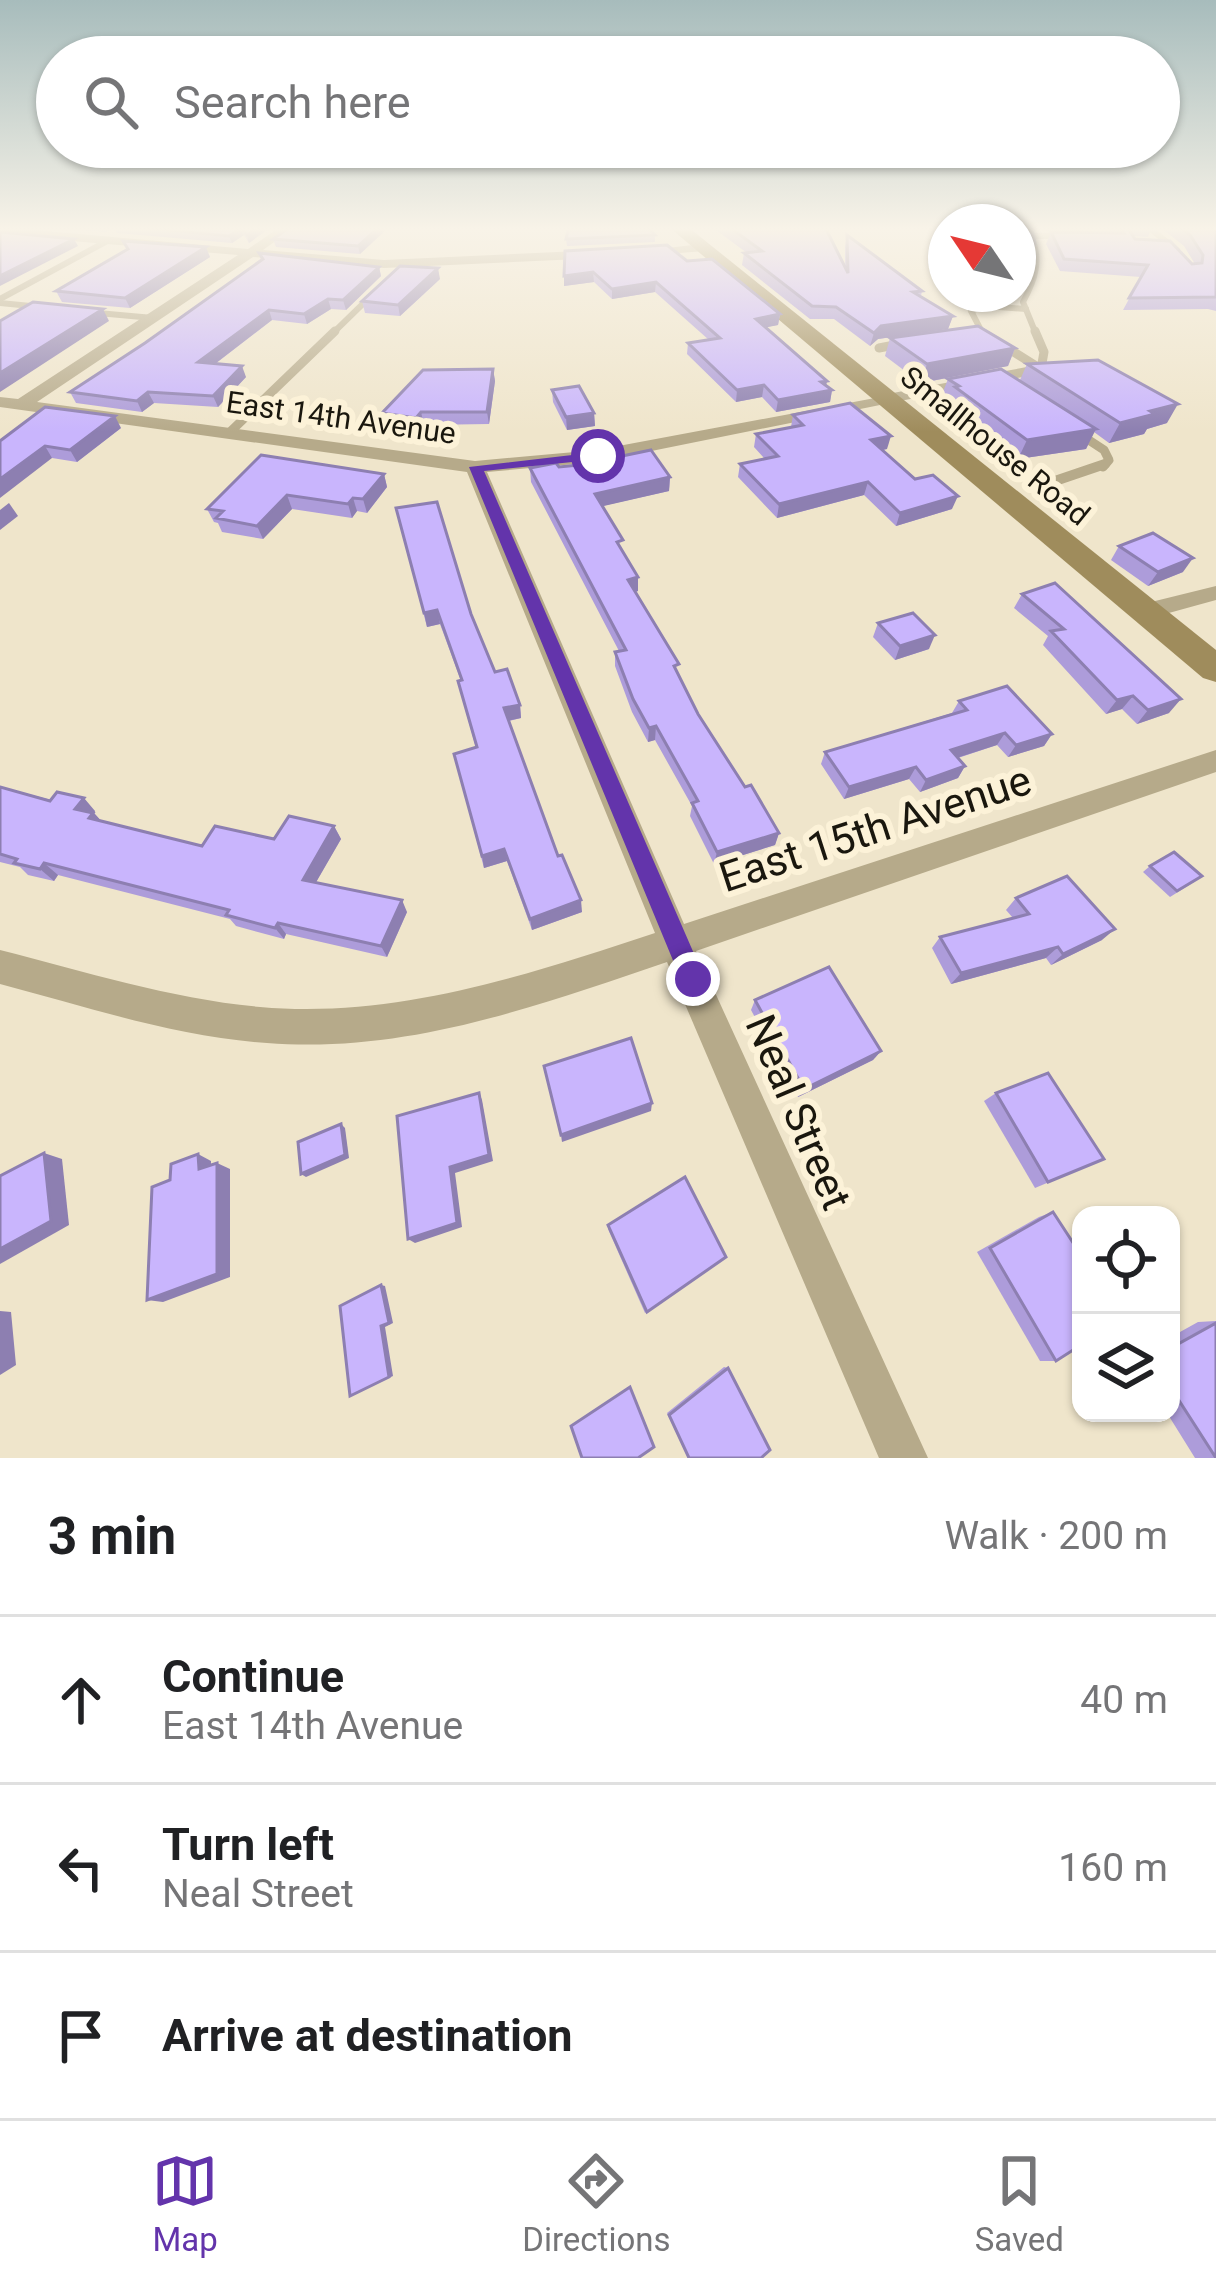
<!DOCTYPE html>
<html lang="en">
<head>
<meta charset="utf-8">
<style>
  body { margin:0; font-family:Roboto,sans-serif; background:#f6f6f6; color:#202124 }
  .controls { position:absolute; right:36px; bottom:36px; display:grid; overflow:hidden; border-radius:24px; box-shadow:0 3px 9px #0004 }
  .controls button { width:108px; height:108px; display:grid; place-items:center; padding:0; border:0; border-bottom:3px solid #e0e0e0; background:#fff; color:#202124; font:60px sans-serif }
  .compass { position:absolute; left:928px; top:204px; width:108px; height:108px; border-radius:50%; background:#fff; box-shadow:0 3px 9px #0004; rotate:305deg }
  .stop { position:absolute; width:36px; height:36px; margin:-27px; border:9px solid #6334ab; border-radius:50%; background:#fff }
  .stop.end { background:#6334ab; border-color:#fff; box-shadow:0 3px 12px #0008 }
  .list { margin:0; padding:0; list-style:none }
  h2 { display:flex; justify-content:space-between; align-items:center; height:156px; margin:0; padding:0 48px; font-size:51px }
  h2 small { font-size:39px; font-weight:400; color:#757577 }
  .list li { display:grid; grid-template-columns:78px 1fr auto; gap:36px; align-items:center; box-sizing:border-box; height:168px; padding:0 48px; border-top:3px solid #e0e0e0 }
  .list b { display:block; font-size:45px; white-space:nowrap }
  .list p { margin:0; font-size:39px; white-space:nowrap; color:#757577 }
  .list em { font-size:39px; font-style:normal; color:#757577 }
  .icon { flex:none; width:66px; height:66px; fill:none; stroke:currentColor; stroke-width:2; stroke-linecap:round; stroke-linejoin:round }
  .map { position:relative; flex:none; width:1216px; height:1458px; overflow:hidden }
  .search { position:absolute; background:#fff; box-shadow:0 3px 9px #0004; left:36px; right:36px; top:36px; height:132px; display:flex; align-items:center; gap:30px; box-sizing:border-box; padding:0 42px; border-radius:66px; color:#757577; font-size:45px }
  .sheet { height:660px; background:#fff }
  nav { display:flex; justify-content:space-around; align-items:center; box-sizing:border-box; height:168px; border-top:3px solid #e0e0e0; background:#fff; font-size:33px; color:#757577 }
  nav a { display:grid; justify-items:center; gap:6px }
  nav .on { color:#6334ab }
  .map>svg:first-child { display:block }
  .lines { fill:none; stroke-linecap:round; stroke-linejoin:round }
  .lane-far2 { stroke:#b6aa8a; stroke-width:6 }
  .lane-far1 { stroke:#b6aa8a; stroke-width:9 }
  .lane { stroke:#b6aa8a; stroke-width:10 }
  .street { fill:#b6aa8a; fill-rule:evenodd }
  .secondary { fill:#9f8c5c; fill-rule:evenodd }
  .wall { fill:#ad9cda }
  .shaded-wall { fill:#8d7fb1 }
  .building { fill:#c9b5fd; stroke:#8d7fb1; stroke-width:3 }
  .route { fill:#6334ab }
  .labels { text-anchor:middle; stroke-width:12; stroke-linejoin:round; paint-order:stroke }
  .far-street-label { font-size:30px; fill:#1a170e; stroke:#fcf2d8 }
  .near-street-label { font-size:42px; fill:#1a170e; stroke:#fcf2d8 }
</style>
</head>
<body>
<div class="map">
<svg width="1216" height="1458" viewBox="0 0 1216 1458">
  <rect width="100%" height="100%" fill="#efe5cb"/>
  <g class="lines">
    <g class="lane-far2">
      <path d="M1148 227 1177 250"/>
      <path d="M1018 234 1031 236C1042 260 1035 280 1023 302L1036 334"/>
      <path d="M1031 236H1059L1060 227"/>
      <path d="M0 299 109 240"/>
      <path d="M0 303 41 307"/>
      <path d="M87 312 153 318"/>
      <path d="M332 334 373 294"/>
      <path d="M983 334 971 311 986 306 1026 309"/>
    </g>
    <g class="lane-far1">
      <path d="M980 331 1041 369"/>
      <path d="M879 348 905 343"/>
      <path d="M998 377 1041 369 1044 352 1035 331"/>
      <path d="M886 399 959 385"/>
      <path d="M1075 431 1104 450 1109 460 1103 467"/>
      <path d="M230 432 335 331"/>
    </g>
    <path class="lane" d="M1052 482 1105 464"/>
    <g class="street">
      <path d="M0 227 248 249 280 227H295L263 250 384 260 601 250 607 254 601 258 384 268 253 257 37 402 475 461 597 450 891 395 894 399 885 404 597 462 487 472 684 924 1216 750V772L696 951 928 1458H879L667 962C537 1006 407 1054 267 1043 176 1037 88 1007 0 984V950C86 972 172 999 260 1007 397 1019 527 975 655 933L467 472 0 407V397L18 399 238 255 0 235Z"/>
      <path d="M701 244 705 251 639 256 633 252Z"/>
      <path d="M1216 586V600L1147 619 1135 611 1139 605Z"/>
    </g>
    <path class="secondary" d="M669 227H688L1216 650V682L1203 678Z"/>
  </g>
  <g class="wall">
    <path d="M56 227H114L106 232Z"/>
    <path d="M114 227H271L249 243 244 235 232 243 117 233Z"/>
    <path d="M290 227H389L360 254 276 247 273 239Z"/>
    <path d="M712 227H825L845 266V247L847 235 922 291 921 296 953 316 948 329 878 339 870 346 834 319H810L742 265 744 253H747Z"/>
    <path d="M1108 227H1152L1148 237 1133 236 1135 239 1192 264H1195L1184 246 1160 227H1216V311L1208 309 1123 310 1141 277 1060 271 1046 244 1051 232 1111 233Z"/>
    <path d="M655 235V242L567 246 566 239Z"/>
    <path d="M123 241 210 257 130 308 62 302 56 291 127 250Z"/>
    <path d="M259 253 379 267 381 276 346 310 331 309 307 324 272 320 215 364 246 377 218 407 154 403 142 412 76 403 70 392 145 343 261 260Z"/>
    <path d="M687 261 780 314 778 325 766 327 832 390 830 402 776 412 762 397 736 402 687 354 688 343 709 340 655 292 612 299 594 282 564 286V276Z"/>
    <path d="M440 279 400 316 365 313 362 301Z"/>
    <path d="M973 294H1004L1000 300Z"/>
    <path d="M890 338 1015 348 1008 366 921 383 885 356Z"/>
    <path d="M1027 364 1167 423 1147 429 1144 434 1109 443 1094 432 1086 449 1018 459 949 406 950 403 941 397 948 379 1020 380Z"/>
    <path d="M493 369 495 381 489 424 424 425 419 430 385 425 382 413Z"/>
    <path d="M552 390 594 413 595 426 567 430 553 402Z"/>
    <path d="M793 415 887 449 882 450 952 509 896 526 864 495 777 518 738 477 740 464 765 459 754 447 756 434 791 427Z"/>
    <path d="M121 428 77 462 52 458 0 441Z"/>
    <path d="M559 467 670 477 669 491 602 506 623 552 638 577V591L635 592 698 714 745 787 779 833 775 845 714 864 690 816 692 806 655 740 648 742 632 712 615 666V652L619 651 531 482 530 468Z"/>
    <path d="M384 474 387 487 367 513 357 511 352 518 292 509 263 539 222 532 218 523 214 522 207 509Z"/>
    <path d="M396 508 471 614 495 672 520 705 521 718 509 721 558 856 582 912 532 930 507 861 484 868 454 754 476 748 461 694V681L440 624 427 627Z"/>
    <path d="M1119 546 1183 572 1148 586 1111 560Z"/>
    <path d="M1022 594 1169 713 1137 724 1122 709 1106 714 1043 645 1048 636 1014 608Z"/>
    <path d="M878 623 929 649 895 660 873 637Z"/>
    <path d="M959 701 1052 734 1044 746 1008 757 997 745 958 758 965 766 958 778 920 792 909 779 844 799 821 764 825 752 952 713Z"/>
    <path d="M0 787 95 811 94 813 100 820 202 846 274 839 334 826 341 839 316 882 407 912 387 957 286 934 284 939 236 926 230 919 58 875 54 881 28 875 20 867 0 862Z"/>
    <path d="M1150 866 1194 882 1170 897 1143 872Z"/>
    <path d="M1016 898 1102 940 1051 965 1046 958 951 984 932 948 940 937 1013 918 1006 910Z"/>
    <path d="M755 1000 881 1051 873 1060 798 1097 751 1010Z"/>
    <path d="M996 1093 1104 1159 1035 1188 984 1101Z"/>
    <path d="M1053 1212 1056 1361H1040L977 1252 1039 1217Z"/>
    <path d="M608 1225 726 1257 645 1313 608 1229Z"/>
    <path d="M1216 1321V1458H1195L1167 1413H1171V1337L1198 1322Z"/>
    <path d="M724 1367 728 1368 761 1458H688L667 1413Z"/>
  </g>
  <g class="shaded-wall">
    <path d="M258 227H271L249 243 247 235Z"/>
    <path d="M379 227H389L360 254 358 246Z"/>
    <path d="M241 228 244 235 232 243 229 236Z"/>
    <path d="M74 239 78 246 0 286V276Z"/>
    <path d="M1035 244 1029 260 1018 275V267Z"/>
    <path d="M206 247 210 257 130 308 125 298Z"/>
    <path d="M379 267 381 276 346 310 343 300Z"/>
    <path d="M438 268 440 279 400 316 398 305Z"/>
    <path d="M593 272 594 282 564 286V276Z"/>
    <path d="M656 282 655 292 612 299V289Z"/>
    <path d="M328 299 331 309 307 324 304 314Z"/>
    <path d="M103 309 109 321 0 392V373Z"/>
    <path d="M269 310 272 320 203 373 198 362Z"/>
    <path d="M780 314 778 325 754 330 756 319Z"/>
    <path d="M953 316 948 329 878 339 870 346 874 333 881 326Z"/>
    <path d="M1015 348 1008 366 921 383 927 364Z"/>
    <path d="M242 366 246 377 218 407 213 396Z"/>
    <path d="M493 369 495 381 489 424 487 412Z"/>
    <path d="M827 381 825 392 832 390 830 402 776 412 778 400Z"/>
    <path d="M764 385 762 397 736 402 737 390Z"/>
    <path d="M148 392 154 403 142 412 137 401Z"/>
    <path d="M1178 404 1167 423 1147 429 1144 434 1109 443 1120 423 1150 411Z"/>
    <path d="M421 412 424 425 419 430 416 418Z"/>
    <path d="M594 413 595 426 567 430 566 417Z"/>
    <path d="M115 416 121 428 77 462 70 450Z"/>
    <path d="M1096 429 1086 449 1018 459 1027 440Z"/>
    <path d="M891 436 887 449 868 453 871 440Z"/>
    <path d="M45 446 52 458 0 498V479Z"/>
    <path d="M384 474 387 487 367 513 363 499Z"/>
    <path d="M670 477 669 491 595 508V494Z"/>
    <path d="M868 482 864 495 777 518 779 504Z"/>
    <path d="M287 495 292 509 263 539 257 526Z"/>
    <path d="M958 496 952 509 896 526 900 513Z"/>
    <path d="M353 498 357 511 352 518 348 504Z"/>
    <path d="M9 503 18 516 0 530V510Z"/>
    <path d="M1193 558 1183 572 1148 586 1158 572Z"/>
    <path d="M638 577V591L627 594 628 580Z"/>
    <path d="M437 610 440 624 427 627 424 613Z"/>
    <path d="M935 635 929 649 895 660 900 646Z"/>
    <path d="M1133 696 1122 709 1106 714 1117 700Z"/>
    <path d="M1181 699 1169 713 1137 724 1148 710Z"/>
    <path d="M520 705 521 718 507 721 504 708Z"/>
    <path d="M656 726 655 740 648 742 649 728Z"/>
    <path d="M1005 733 997 745 944 762 951 750Z"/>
    <path d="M1052 734 1044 746 1008 757 1016 745Z"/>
    <path d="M965 766 958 778 920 792 926 780Z"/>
    <path d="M916 767 909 779 844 799 849 787Z"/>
    <path d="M84 798 95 811 94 813 105 825 75 809Z"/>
    <path d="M334 826 341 839 311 891 303 880Z"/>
    <path d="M779 833 775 845 714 864 717 852Z"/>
    <path d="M504 849 507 861 484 868 482 856Z"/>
    <path d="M44 863 58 875 54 881 40 869Z"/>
    <path d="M402 900 407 912 387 957 381 946Z"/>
    <path d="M581 900 582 912 532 930 530 919Z"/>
    <path d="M278 923 286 934 284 939 275 928Z"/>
    <path d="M1115 929 1102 940 1051 965 1063 954Z"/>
    <path d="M1058 947 1046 958 951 984 961 973Z"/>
    <path d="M881 1051 873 1060 798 1097 804 1089Z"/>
    <path d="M479 1093 482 1100 493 1161 455 1173 462 1227 415 1243 408 1239 450 1167Z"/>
    <path d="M652 1103 651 1111 562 1142 561 1135Z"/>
    <path d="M341 1124 345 1128 349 1158 306 1177 301 1174Z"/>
    <path d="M44 1153 62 1159 69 1225 0 1264V1249Z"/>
    <path d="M198 1154 211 1161V1175L199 1169Z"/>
    <path d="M217 1163 230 1169V1277L163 1302 147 1300Z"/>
    <path d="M381 1285 385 1286 393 1323 385 1327 393 1376 350 1396 381 1326Z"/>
    <path d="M0 1311 11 1312 16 1365 0 1375Z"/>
  </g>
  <g class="building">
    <path d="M136 227H258L247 235 241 228 229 236Z"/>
    <path d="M290 227H379L358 246 273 239Z"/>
    <path d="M569 227H647L655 235 566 239Z"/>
    <path d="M729 227H825L848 273 847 235 922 291 913 292 953 316 881 326 874 333 836 307 812 306 744 253 762 251Z"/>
    <path d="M1018 227H1032L1035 244 1018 267Z"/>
    <path d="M1120 227H1132L1129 230 1135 239 1170 241 1192 264 1202 263 1203 255 1190 235 1180 227H1216V297L1129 298 1148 265 1064 259 1051 232 1124 233Z"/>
    <path d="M0 232 74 239 0 276Z"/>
    <path d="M123 241 206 247 125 298 56 291 128 249Z"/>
    <path d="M667 245 687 261 712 259 780 314 756 319 827 381 821 382 832 390 778 400 764 385 737 390 688 343 720 338 656 282 612 289 593 272 564 276 565 251Z"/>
    <path d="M259 253 379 267 343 300 328 299 304 314 269 310 198 362 242 366 213 396 148 392 137 401 70 392 145 343 263 259Z"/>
    <path d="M400 266 438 268 398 305 362 301Z"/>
    <path d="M33 302 103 309 0 373V321Z"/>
    <path d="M978 326 1015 348 927 364 890 338Z"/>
    <path d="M1098 360 1178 404 1150 411 1155 414 1120 423 1027 364Z"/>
    <path d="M493 369 487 412H421L416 418 382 413 423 370Z"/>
    <path d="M1001 369 1096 429 1027 440 955 387 959 386 948 379Z"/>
    <path d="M579 386 594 413 566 417 552 390Z"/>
    <path d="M850 403 891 436 871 440 915 479 933 475 958 496 900 513 868 482 779 504 740 464 778 456 756 434 803 425 793 415Z"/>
    <path d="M45 407 115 416 70 450 45 446 0 479V441Z"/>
    <path d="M651 450 670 477 595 494 623 540 617 542 638 577 628 580 679 664 674 666 698 714 745 787 751 785 779 833 717 852 692 803 698 801 656 726 649 728 633 699 615 652 626 650 530 468 556 463 559 467 579 465Z"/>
    <path d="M261 455 384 474 363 499 353 498 348 504 287 495 257 526 216 518 223 511 207 509Z"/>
    <path d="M437 502 471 614 495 672 507 669 520 705 504 708 558 856 562 855 581 900 530 919 504 849 482 856 454 754 477 747 458 681 462 680 437 610 424 613 396 508Z"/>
    <path d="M1153 533 1193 558 1158 572 1119 546Z"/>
    <path d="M1055 583 1181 699 1148 710 1133 696 1117 700 1051 631 1064 629 1022 594Z"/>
    <path d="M913 613 935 635 900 646 878 623Z"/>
    <path d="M1007 686 1052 734 1016 745 1005 733 951 750 965 766 926 780 916 767 849 787 825 752 967 710 959 701Z"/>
    <path d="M0 787 50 801 57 792 84 798 75 809 93 813 89 818 202 846 215 826 274 839 289 816 334 826 303 880 402 900 381 946 278 923 275 928 226 915 229 910 44 863 40 869 14 863 17 859 0 854Z"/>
    <path d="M1174 852 1202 876 1177 891 1150 866Z"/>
    <path d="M1067 876 1115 929 1063 954 1058 947 961 973 940 937 1029 914 1016 898Z"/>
    <path d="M829 967 881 1051 804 1089 755 1000Z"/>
    <path d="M631 1038 652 1103 561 1135 544 1066Z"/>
    <path d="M1048 1073 1104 1159 1048 1182 996 1093Z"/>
    <path d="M479 1093 489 1155 450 1167 457 1223 408 1239 397 1116Z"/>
    <path d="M341 1124 345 1155 301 1174 298 1142Z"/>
    <path d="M44 1153 51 1221 0 1249V1176Z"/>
    <path d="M198 1154 199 1169 217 1163V1274L147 1300 152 1187 170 1180 171 1164Z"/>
    <path d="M685 1177 726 1257 647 1312 608 1225Z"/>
    <path d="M1053 1212 1081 1255V1345L1056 1361 990 1248Z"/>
    <path d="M381 1285 389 1323 381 1326 389 1377 350 1396 340 1306Z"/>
    <path d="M1216 1323V1458L1171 1388V1348Z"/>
    <path d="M728 1368 770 1450 761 1458H689L669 1415Z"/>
    <path d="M630 1387 654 1447 638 1458H582L571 1426Z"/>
  </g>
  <linearGradient id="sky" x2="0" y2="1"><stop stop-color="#a7bcbc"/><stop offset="0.53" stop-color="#f8f3e8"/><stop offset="1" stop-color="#f8f3e8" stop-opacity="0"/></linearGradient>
  <rect width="1216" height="432" fill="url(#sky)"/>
  <path class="route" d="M598 452 602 459 484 471 705 979 702 987 693 991 684 987 469 467Z"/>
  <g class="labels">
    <g class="far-street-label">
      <text transform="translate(341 418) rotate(8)" y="10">East 14th Avenue</text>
      <text transform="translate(995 446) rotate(39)" y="10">Smallhouse Road</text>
    </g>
    <g class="near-street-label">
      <text transform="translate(875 828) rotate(-18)" y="15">East 15th Avenue</text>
      <text transform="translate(799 1112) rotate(67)" y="15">Neal Street</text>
    </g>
  </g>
</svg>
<div class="controls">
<button><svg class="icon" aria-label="locate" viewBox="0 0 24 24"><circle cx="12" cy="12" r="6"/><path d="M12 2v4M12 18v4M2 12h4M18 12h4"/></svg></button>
<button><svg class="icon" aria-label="layers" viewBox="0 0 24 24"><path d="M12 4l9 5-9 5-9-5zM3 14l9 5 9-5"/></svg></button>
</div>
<svg class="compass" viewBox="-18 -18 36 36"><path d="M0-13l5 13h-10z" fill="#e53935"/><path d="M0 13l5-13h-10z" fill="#757577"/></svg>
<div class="stop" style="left:598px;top:456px"></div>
<div class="stop end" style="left:693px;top:979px"></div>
<div class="search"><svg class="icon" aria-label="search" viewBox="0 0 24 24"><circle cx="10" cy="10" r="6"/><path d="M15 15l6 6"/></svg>Search here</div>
</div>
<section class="sheet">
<h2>3 min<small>Walk · 200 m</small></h2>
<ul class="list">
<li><svg class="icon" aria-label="ahead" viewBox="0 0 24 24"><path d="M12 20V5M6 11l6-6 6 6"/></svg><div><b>Continue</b><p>East 14th Avenue</p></div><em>40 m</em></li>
<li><svg class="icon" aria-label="left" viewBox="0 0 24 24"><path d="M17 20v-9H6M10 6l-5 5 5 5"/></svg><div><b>Turn left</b><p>Neal Street</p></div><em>160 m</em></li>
<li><svg class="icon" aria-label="arrive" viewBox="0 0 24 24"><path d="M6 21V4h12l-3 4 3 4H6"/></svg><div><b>Arrive at destination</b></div></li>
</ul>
</section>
<nav>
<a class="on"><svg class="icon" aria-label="map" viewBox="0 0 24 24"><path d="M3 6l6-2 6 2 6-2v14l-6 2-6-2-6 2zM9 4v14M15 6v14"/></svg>Map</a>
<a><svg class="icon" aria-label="directions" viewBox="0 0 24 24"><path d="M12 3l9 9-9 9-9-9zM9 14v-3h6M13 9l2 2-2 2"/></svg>Directions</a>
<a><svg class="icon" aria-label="saved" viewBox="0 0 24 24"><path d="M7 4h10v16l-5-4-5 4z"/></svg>Saved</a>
</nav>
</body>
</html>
